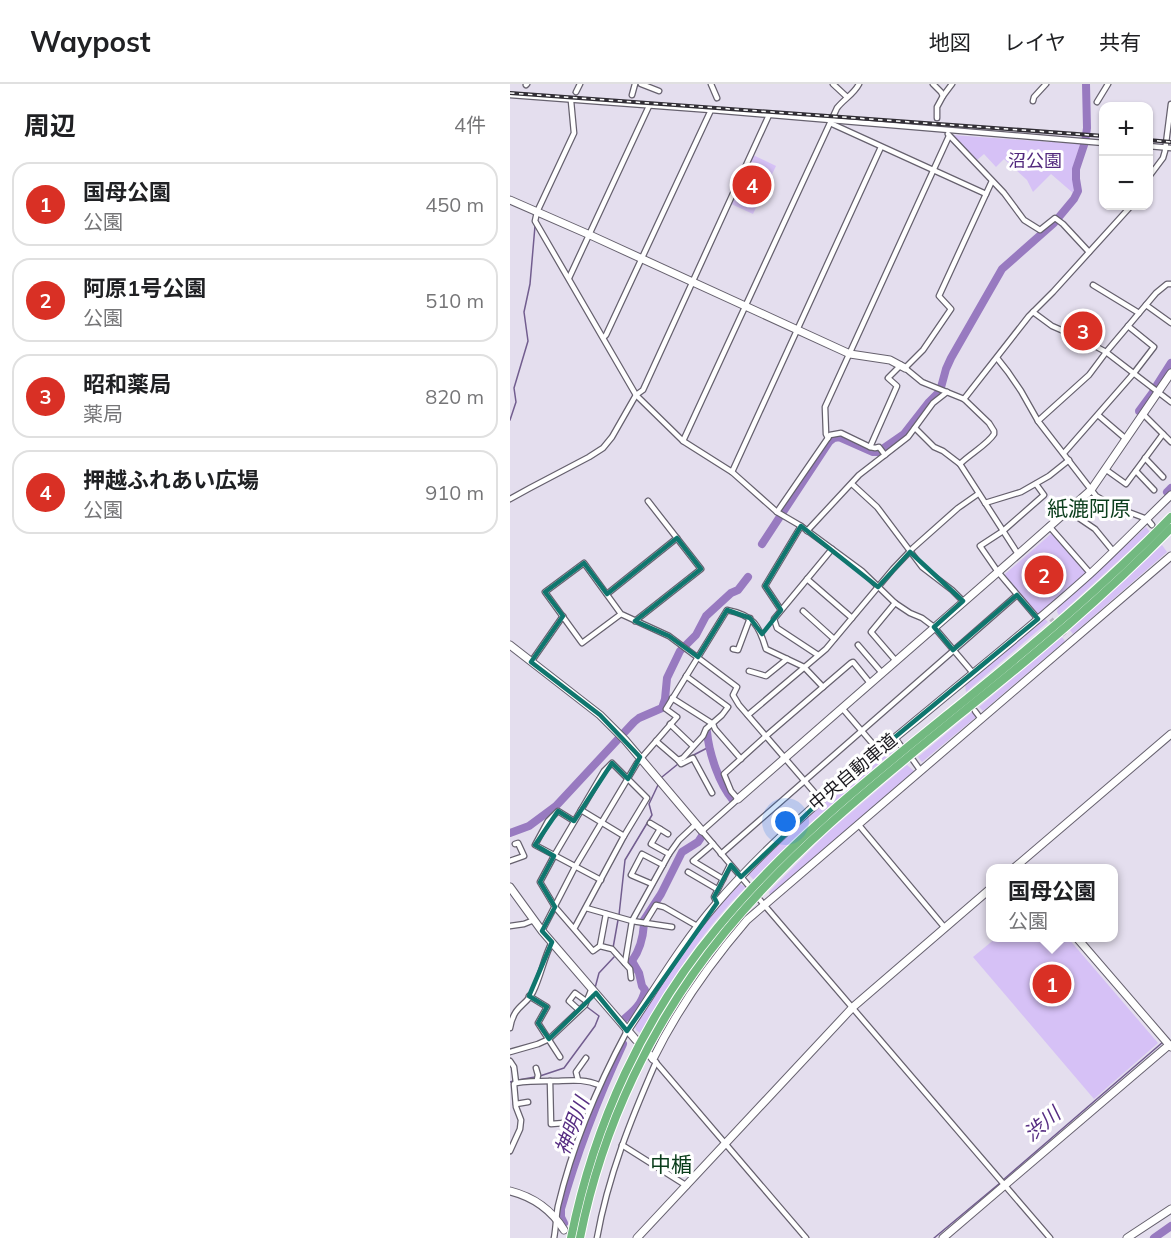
<!DOCTYPE html>
<html lang="ja">
<head>
<meta charset="utf-8">
<style>
  body { margin:0; font-family:Mulish,"Noto Sans JP",sans-serif; background:#f2f2f2; color:#202124 }
  .controls { position:absolute; right:18px; top:18px; display:grid; overflow:hidden; border-radius:12px; box-shadow:0 2px 4px #0004 }
  .controls button { width:54px; height:54px; display:grid; place-items:center; padding:0; border:0; border-bottom:2px solid #e0e0e0; background:#fff; color:#202124; font:30px sans-serif }
  .you { position:absolute; left:276px; top:738px; width:21px; height:21px; margin:-15px; border:4px solid #fff; border-radius:50%; background:#1a73e8; box-shadow:0 0 0 9px #1a73e833 }
  .badge { display:grid; place-items:center; width:39px; height:39px; border-radius:50%; background:#d93025; color:#fff; font-size:20px; font-weight:700 }
  .pin { position:absolute; translate:-50% -50%; border:3px solid #fff; box-shadow:0 2px 6px #0006 }
  .popup { position:absolute; left:476px; top:780px; width:132px; height:78px; box-sizing:border-box; display:grid; place-content:center; border-radius:12px; background:#fff; filter:drop-shadow(0 2px 4px #0005); font-size:20px; white-space:nowrap; color:#757577 }
  .popup b { font-size:22px; color:#202124 }
  .popup::after { content:''; position:absolute; left:50%; top:100%; margin-left:-12px; border:12px solid transparent; border-top-color:#fff }
  .list { margin:0; padding:0; list-style:none }
  h2 { display:flex; justify-content:space-between; align-items:center; height:78px; margin:0; padding:0 24px; font-size:26px }
  h2 small { font-size:20px; font-weight:400; color:#757577 }
  .list li { display:grid; grid-template-columns:39px 1fr auto; gap:18px; align-items:center; box-sizing:border-box; height:84px; margin:0 12px 12px; padding:0 12px; border:2px solid #e0e0e0; border-radius:18px }
  .list b { display:block; font-size:22px; white-space:nowrap }
  .list p { margin:0; font-size:20px; white-space:nowrap; color:#757577 }
  .list em { font-size:20px; font-style:normal; color:#757577 }
  .map { position:relative; flex:none; width:661px; height:1154px; overflow:hidden }
  header { display:flex; align-items:center; gap:36px; box-sizing:border-box; height:84px; padding:0 30px; background:#fff; border-bottom:2px solid #e0e0e0 }
  header strong { font-size:28px }
  nav { display:flex; gap:33px; margin-inline-start:auto; font-size:21px }
  main { display:flex }
  aside { flex:1; background:#fff }
  .map>svg:first-child { display:block }
  .green { fill:#d6c1f6 }
  .lines { fill:none; stroke-linecap:round; stroke-linejoin:round }
  .stream { stroke:#725d8f; stroke-width:1.5 }
  .river { stroke:#987ac0; stroke-width:8 }
  .street-tunnel { stroke:#bcb6c4; stroke-width:4.5; stroke-dasharray:4.5 2; stroke-linecap:butt }
  .street-casing { stroke:#66616e; stroke-width:7 }
  .secondary-casing { stroke:#66616e; stroke-width:9 }
  .highway-casing { stroke:#fff; stroke-width:10 }
  .street { stroke:#fff; stroke-width:4.5 }
  .secondary { stroke:#fff; stroke-width:7 }
  .highway { stroke:#72b980; stroke-width:8 }
  .rail-casing { stroke:#312e35; stroke-width:4 }
  .rail { stroke:#fff; stroke-width:1.5; stroke-dasharray:4.5; stroke-linecap:butt }
  .marked { fill:none; stroke:#0f766e; stroke-width:4.5; stroke-linejoin:round }
  .labels { text-anchor:middle; stroke-width:6; stroke-linejoin:round; paint-order:stroke }
  .park-label { font-size:18px; fill:#52297d; stroke:#fff }
  .street-label { font-size:18px; fill:#1a181e; stroke:#fff }
  .water-label { font-size:20px; font-style:italic; fill:#572e83; stroke:#fff }
  .quarter-label { font-size:21px; fill:#0a3d1b; stroke:#fff }
</style>
</head>
<body>
<header>
<strong>Waypost</strong>
<nav><a>地図</a><a>レイヤ</a><a>共有</a></nav>
</header>
<main>
<aside>
<h2>周辺<small>4件</small></h2>
<ul class="list">
<li><span class="badge">1</span><div><b>国母公園</b><p>公園</p></div><em>450 m</em></li>
<li><span class="badge">2</span><div><b>阿原1号公園</b><p>公園</p></div><em>510 m</em></li>
<li><span class="badge">3</span><div><b>昭和薬局</b><p>薬局</p></div><em>820 m</em></li>
<li><span class="badge">4</span><div><b>押越ふれあい広場</b><p>公園</p></div><em>910 m</em></li>
</ul>
</aside>
<div class="map">
<svg width="661" height="1154" viewBox="0 0 661 1154">
  <rect width="100%" height="100%" fill="#e4deee"/>
  <g class="green">
    <path d="M442 51 570 60C568 68 564 76 563 84 562 93 565 101 563 109L541 90 523 108 517 96 494 75 486 83 474 70 466 77Z"/>
    <path d="M241 70 266 82 243 130 219 119Z"/>
    <path d="M636 443 640 448 549 531 547 528 548 523Z"/>
    <path d="M542 449 576 488 529 531 494 492 495 490Z"/>
    <path d="M652 461 657 468 563 550 560 546Z"/>
    <path d="M534 534 538 538 456 608 455 600Z"/>
    <path d="M552 553 555 557 473 627 469 623Z"/>
    <path d="M462 628 466 633 412 678 408 673Z"/>
    <path d="M382 660 386 665 298 741 244 796 238 790 295 735Z"/>
    <path d="M397 681 404 687 260 811 259 808 317 749Z"/>
    <path d="M230 800 236 803C193 845 161 897 130 949L126 946 125 942 173 869 199 834Z"/>
    <path d="M486 854H558L648 959 584 1015 463 873Z"/>
  </g>
  <g class="lines">
    <g class="stream">
      <path d="M0 336 6 318 4 304 18 257 14 228 20 200 25 142"/>
      <path d="M176 675 199 663"/>
      <path d="M152 693 168 680"/>
      <path d="M109 831 115 776 142 731 139 720 148 701"/>
      <path d="M103 864 108 836"/>
      <path d="M85 904 89 889 104 873"/>
      <path d="M30 992 54 984 85 942 89 932 77 923 78 919"/>
      <path d="M8 996 25 993"/>
      <path d="M0 998 3 997"/>
      <path d="M493 1096 653 958"/>
      <path d="M424 1154 490 1099"/>
    </g>
    <g class="river">
      <path d="M647 301 661 279"/>
      <path d="M630 327H629L643 308"/>
      <path d="M657 408 661 404"/>
      <path d="M252 460 319 358 324 354 329 353 363 368H368L394 350 419 318 430 307 436 285 441 274 492 185 544 139 564 115 568 107 566 95V85L575 58 577 44 576 0"/>
      <path d="M197 648C199 669 209 700 223 716"/>
      <path d="M0 749 19 742 46 722 124 638 129 634 152 624 155 615 157 594 170 567 186 551 196 532 221 509 228 506 238 493"/>
      <path d="M134 836 151 810 172 768 188 758 192 752"/>
      <path d="M113 936C124 927 132 920 135 906L132 902 129 889 122 877C130 866 133 855 134 840"/>
      <path d="M54 1139 51 1133V1125C67 1068 88 1014 113 960"/>
      <path d="M644 1154 661 1142"/>
    </g>
    <path class="street-tunnel" d="M541 535 555 551"/>
    <g class="street-casing">
      <g id="street">
        <path d="M131 0 149 7"/>
        <path d="M201 0 207 14"/>
        <path d="M323 0 337 13"/>
        <path d="M423 0 431 8 433 12 427 23V34"/>
        <path d="M16 1 17 0"/>
        <path d="M66 8 70 0"/>
        <path d="M0 11 201 26"/>
        <path d="M122 11 125 0"/>
        <path d="M433 12 442 0"/>
        <path d="M61 17 64 49 27 128 25 137 126 311 173 357 222 388 267 428 291 442 352 487 385 519 400 529 412 534 424 543 463 589"/>
        <path d="M523 17 524 13 536 0"/>
        <path d="M587 18 598 0"/>
        <path d="M320 39 476 110"/>
        <path d="M438 50 494 109 514 136 530 146 545 134 553 140 579 168"/>
        <path d="M638 62 661 64"/>
        <path d="M638 94 653 74 655 67 661 20"/>
        <path d="M59 194 139 22"/>
        <path d="M583 201 629 229"/>
        <path d="M636 221 661 239"/>
        <path d="M523 228 542 242 572 255 596 268 661 318"/>
        <path d="M94 253 96 251 201 26 594 59"/>
        <path d="M487 274 498 288 511 307 528 337 586 412 605 423 637 435 642 441"/>
        <path d="M454 315 519 232 543 208 621 122"/>
        <path d="M633 330 661 358"/>
        <path d="M588 331 616 355"/>
        <path d="M528 337 579 291 597 267 646 209 657 200H661"/>
        <path d="M405 344 424 363 433 367 450 380 508 470"/>
        <path d="M318 354 316 350 315 323 439 52"/>
        <path d="M173 357 327 24C334 15 344 10 349 0"/>
        <path d="M360 363 387 302 378 294 391 281"/>
        <path d="M554 369 624 289 644 263 618 242"/>
        <path d="M635 374 653 393"/>
        <path d="M450 380C460 370 478 360 484 350V347L479 339 454 315 412 298 395 284 413 266 441 225 429 212 482 97"/>
        <path d="M595 385 616 400 653 350"/>
        <path d="M626 387 644 406"/>
        <path d="M222 388 371 63"/>
        <path d="M342 400 367 423 412 483 442 506 453 517"/>
        <path d="M526 400 534 411 493 447 470 462 488 488 528 535"/>
        <path d="M0 415 20 404 79 373 93 364 102 353 126 311 133 306 259 31"/>
        <path d="M475 419 511 408 539 392 559 376"/>
        <path d="M557 426 585 445 603 467"/>
        <path d="M267 428 320 351 331 349 360 363 365 364 369 363 375 371"/>
        <path d="M539 442 580 489"/>
        <path d="M297 447 349 391 398 353 423 319 437 308"/>
        <path d="M297 495 342 534"/>
        <path d="M97 510 167 454"/>
        <path d="M385 519 361 548 386 577"/>
        <path d="M271 526 255 502 291 442"/>
        <path d="M293 527 324 555"/>
        <path d="M111 530 72 559 35 508 74 479 111 530 159 552 227 603 223 611 229 621 311 716"/>
        <path d="M125 537 191 485 138 417"/>
        <path d="M348 561 372 589"/>
        <path d="M223 565 228 566 240 534"/>
        <path d="M308 571 267 544 264 535 322 465"/>
        <path d="M21 578 53 532"/>
        <path d="M239 587 256 592 277 575"/>
        <path d="M162 614 203 640 205 645 231 675"/>
        <path d="M332 624 369 667"/>
        <path d="M465 627 471 635"/>
        <path d="M238 631 316 565 383 485 403 464 448 424 468 410"/>
        <path d="M160 640 183 662"/>
        <path d="M385 654 391 662"/>
        <path d="M146 657 168 676 173 674 193 652 196 645 212 631 218 623 176 592"/>
        <path d="M168 676 171 680 183 674 202 709"/>
        <path d="M403 676 410 686"/>
        <path d="M71 726 114 752"/>
        <path d="M64 737 48 727 38 737 25 761 91 796"/>
        <path d="M140 739 150 745 141 760 159 770"/>
        <path d="M348 740 435 844"/>
        <path d="M150 745 158 750"/>
        <path d="M203 760 183 777 213 795"/>
        <path d="M211 770 507 511"/>
        <path d="M0 777 14 772 8 759 5 760"/>
        <path d="M178 788 207 805"/>
        <path d="M142 800 121 791 132 770 153 781"/>
        <path d="M238 801 192 747 228 715 221 707 214 690 256 652 341 579 343 578 360 599"/>
        <path d="M250 816 540 1154"/>
        <path d="M207 819 204 813 220 781"/>
        <path d="M76 824 122 837 162 843"/>
        <path d="M135 839 146 821 154 823 187 842"/>
        <path d="M0 842 14 840 24 836"/>
        <path d="M64 845 114 752 137 714 102 679 94 687 44 772 30 798 45 823 83 867 90 862 102 865 120 885 121 894"/>
        <path d="M32 847 65 783 127 679 167 633 156 625 217 526C243 531 249 541 256 565L294 583 313 603"/>
        <path d="M90 862 96 830"/>
        <path d="M115 879 122 837 159 770 169 756 186 740"/>
        <path d="M19 912 37 923 28 939 50 973"/>
        <path d="M69 926 59 917 65 909 76 917"/>
        <path d="M0 944C4 921 15 923 23 908 31 892 34 873 42 858"/>
        <path d="M0 968 28 960 39 955 75 921 82 904"/>
        <path d="M143 975 296 1154"/>
        <path d="M0 977 4 983 6 999"/>
        <path d="M26 984 28 991 27 996"/>
        <path d="M68 996 66 988 76 974"/>
        <path d="M40 997 41 1040 54 1039 71 1044"/>
        <path d="M6 1020 18 1018"/>
        <path d="M112 1061 177 1102"/>
        <path d="M0 1067 10 1045 11 1036 6 1023 4 1000 6 999C18 997 28 997 40 997 58 997 73 994 89 1001"/>
        <path d="M44 1154C46 1144 46 1132 48 1122 63 1059 87 1003 117 947"/>
        <path d="M87 1154C98 1092 121 1035 146 978"/>
      </g>
    </g>
    <g class="secondary-casing">
      <g id="secondary">
        <path d="M0 116 80 151 340 270 380 276 395 284"/>
        <path d="M0 561 90 631 115 656 192 747"/>
        <path d="M228 715 488 488 581 406 661 289"/>
        <path d="M504 784 661 650"/>
        <path d="M0 803 32 847 126 956"/>
        <path d="M567 854 661 963"/>
        <path d="M117 947C146 904 172 859 206 820 269 747 346 686 420 625 474 580 528 537 580 490 607 465 634 437 661 411"/>
        <path d="M140 971 143 975C168 924 200 879 237 836L661 472"/>
        <path d="M0 1107C24 1113 41 1125 54 1146"/>
        <path d="M127 1154 343 923 480 805"/>
        <path d="M433 1154 659 961"/>
        <path d="M617 1154 661 1125"/>
      </g>
    </g>
    <g class="highway-casing">
      <g id="highway">
        <path d="M61 1154C84 1040 133 933 208 843 277 759 364 690 448 622 522 562 595 501 661 433"/>
        <path d="M70 1154C92 1042 143 936 215 848 282 766 366 699 448 632 522 573 595 512 661 444"/>
      </g>
    </g>
    <use href="#street" class="street"/>
    <use href="#secondary" class="secondary"/>
    <use href="#highway" class="highway"/>
    <g class="rail-casing">
      <g id="rail">
        <path d="M0 9 594 52"/>
        <path d="M638 56 661 58"/>
      </g>
    </g>
    <use href="#rail" class="rail"/>
  </g>
  <path class="marked" d="M291 442 368 503 400 468 453 517 424 543 443 566 507 511 528 535 327 701 231 793 221 781 204 813 207 819 117 947 86 909 39 955 28 939 37 923 19 912 42 858 32 847 45 823 30 798 44 772 25 761 48 727 64 737 102 679 118 695 130 673 90 631 21 578 53 532 35 508 74 479 97 510 167 454 191 485 125 537 159 552 188 573 217 526 240 534 252 550 271 526 255 502Z"/>
  <g class="labels">
    <g class="park-label">
      <text x="525" y="83">沼公園</text>
    </g>
    <g class="street-label">
      <text transform="translate(343 688) rotate(-40)" y="6">中央自動車道</text>
    </g>
    <g class="water-label">
      <text transform="translate(532 1040) rotate(-40)" y="7">渋川</text>
      <text transform="translate(62 1042) rotate(-69)" y="7">神明川</text>
    </g>
    <g class="quarter-label">
      <text x="579" y="432">紙漉阿原</text>
      <text x="161" y="1088">中楯</text>
    </g>
  </g>
</svg>
<div class="controls">
<button>+</button>
<button>−</button>
</div>
<div class="you"></div>
<div class="pin badge" style="left:542px;top:900px">1</div>
<div class="popup"><b>国母公園</b>公園</div>
<div class="pin badge" style="left:534px;top:491px">2</div>
<div class="pin badge" style="left:573px;top:247px">3</div>
<div class="pin badge" style="left:242px;top:101px">4</div>
</div>
</main>
</body>
</html>
